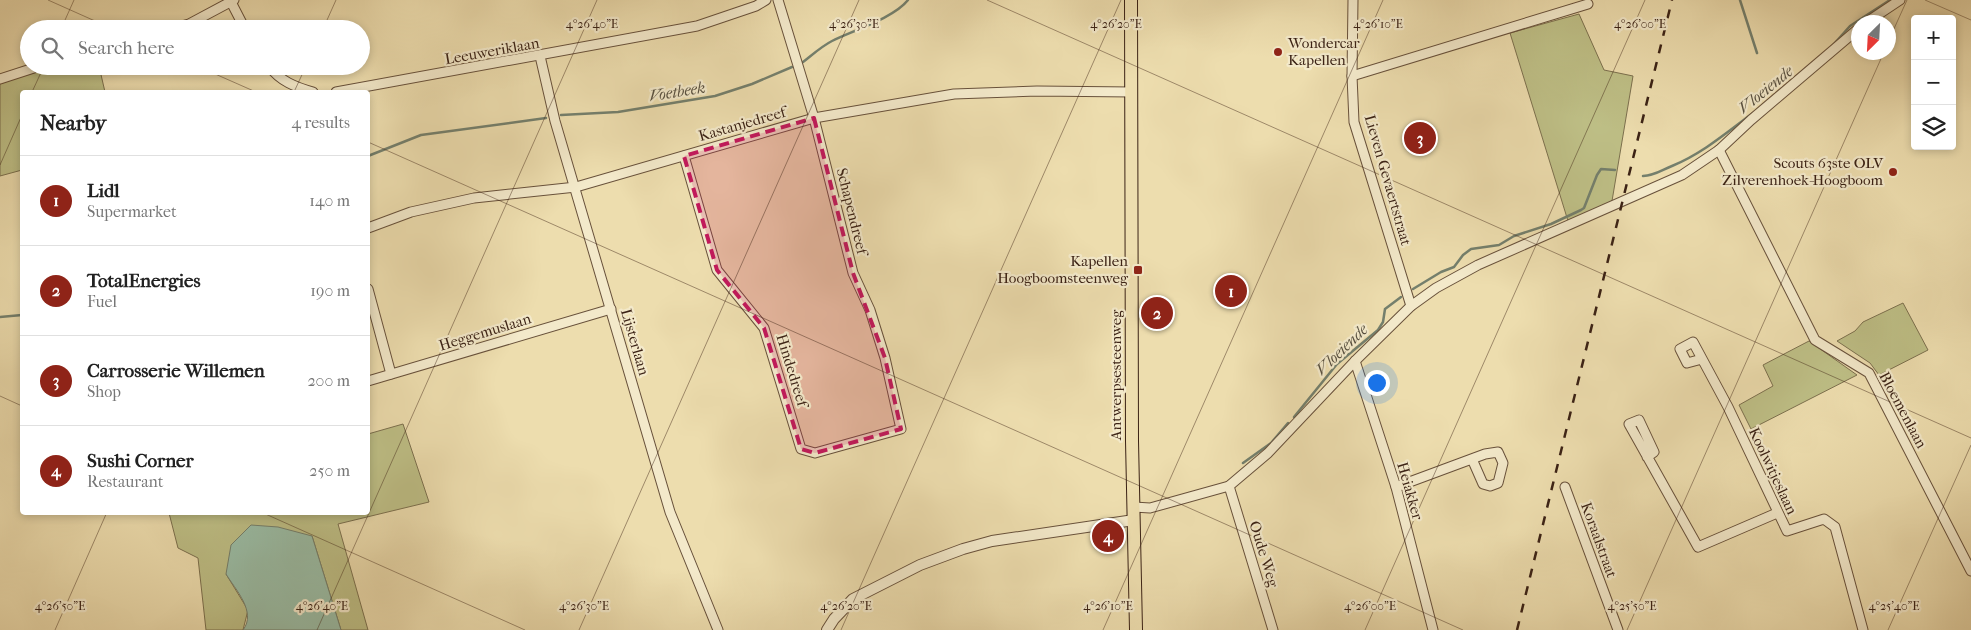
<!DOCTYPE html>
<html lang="en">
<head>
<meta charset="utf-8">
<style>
  body { margin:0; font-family:"IM FELL French Canon",serif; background:#f2f2f2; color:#222 }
  .controls { position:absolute; right:15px; top:15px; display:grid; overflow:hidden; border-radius:5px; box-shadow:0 2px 8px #0003 }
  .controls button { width:45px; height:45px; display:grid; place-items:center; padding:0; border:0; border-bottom:1px solid #e0e0e0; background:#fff; color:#222; font:25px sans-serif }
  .compass { position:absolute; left:1851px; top:15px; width:45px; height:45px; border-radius:50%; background:#fff; box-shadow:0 2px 8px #0003; rotate:204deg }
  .you { position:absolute; left:1376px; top:382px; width:18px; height:18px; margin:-12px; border:4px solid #fff; border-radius:50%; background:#1a73e8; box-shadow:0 0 0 8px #1a73e833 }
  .badge { display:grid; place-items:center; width:32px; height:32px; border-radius:50%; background:#8f2418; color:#fff; font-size:16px; font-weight:700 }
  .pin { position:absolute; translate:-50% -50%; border:2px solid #fff; box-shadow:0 1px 5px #0006 }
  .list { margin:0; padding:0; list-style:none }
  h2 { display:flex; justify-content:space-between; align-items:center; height:65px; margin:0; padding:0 20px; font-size:21px }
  h2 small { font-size:16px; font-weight:400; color:#767676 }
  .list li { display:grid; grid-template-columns:32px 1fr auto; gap:15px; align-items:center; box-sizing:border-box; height:90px; padding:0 20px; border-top:1px solid #e0e0e0 }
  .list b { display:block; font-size:19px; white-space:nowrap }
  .list p { margin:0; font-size:16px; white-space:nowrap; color:#767676 }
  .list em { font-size:16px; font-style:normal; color:#767676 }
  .icon { flex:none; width:28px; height:28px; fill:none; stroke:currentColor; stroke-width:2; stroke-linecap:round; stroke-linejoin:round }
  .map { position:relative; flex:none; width:1971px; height:630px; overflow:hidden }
  .search { position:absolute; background:#fff; box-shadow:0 2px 8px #0003; left:20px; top:20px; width:350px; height:55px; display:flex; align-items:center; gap:12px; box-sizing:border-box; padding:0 18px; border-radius:28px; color:#767676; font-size:19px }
  .panel { position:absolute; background:#fff; box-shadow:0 2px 8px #0003; left:20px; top:90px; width:350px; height:425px; border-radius:5px }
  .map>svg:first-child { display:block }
  .green { fill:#bebf86; stroke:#7c704e }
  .water { fill:#9abda6; stroke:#747f6c }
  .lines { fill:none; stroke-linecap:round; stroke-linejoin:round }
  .stream { stroke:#747f6c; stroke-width:2.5 }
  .minor-casing { stroke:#68513b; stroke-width:11 }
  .tertiary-casing { stroke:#68513b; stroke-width:12 }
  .primary-casing { stroke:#3b2215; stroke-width:14 }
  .minor { stroke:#f3e9ca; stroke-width:9 }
  .tertiary { stroke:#f3e9ca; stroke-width:10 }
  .primary { stroke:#edddae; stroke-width:12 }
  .rail { stroke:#3b2215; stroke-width:2.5; stroke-dasharray:9 9; stroke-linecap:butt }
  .marked { fill:#c2185b; fill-opacity:0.2; stroke:#c2185b; stroke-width:4; stroke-dasharray:10 6; stroke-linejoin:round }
  .ticks { fill:none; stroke:#3b2215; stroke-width:1; stroke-opacity:0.45 }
  .poi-dot { fill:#8f2418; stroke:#f3e9ca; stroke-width:2 }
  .labels { text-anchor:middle; stroke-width:4.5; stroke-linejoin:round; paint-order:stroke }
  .poi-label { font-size:15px; fill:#3b2215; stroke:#f3e9ca; text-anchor:end }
  .street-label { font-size:15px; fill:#3b2215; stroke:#f3e9ca }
  .water-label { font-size:16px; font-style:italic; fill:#585040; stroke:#f3e9ca }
  .ticks-label { font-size:12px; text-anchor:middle; fill:#3b2215; stroke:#f3e9ca; stroke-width:4.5; stroke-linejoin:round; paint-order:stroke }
</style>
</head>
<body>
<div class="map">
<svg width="1971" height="630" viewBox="0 0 1971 630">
  <rect width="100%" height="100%" fill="#edddae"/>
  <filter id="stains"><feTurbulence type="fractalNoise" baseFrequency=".004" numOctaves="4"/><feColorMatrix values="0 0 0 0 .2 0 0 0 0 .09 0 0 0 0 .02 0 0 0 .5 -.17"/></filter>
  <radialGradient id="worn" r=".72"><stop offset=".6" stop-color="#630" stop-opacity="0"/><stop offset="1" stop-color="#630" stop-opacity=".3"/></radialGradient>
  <g class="green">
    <path d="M1579 14 1604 70 1633 76 1612 201 1568 221 1510 33Z"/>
    <path d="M50 66H99L105 92H22V170L0 176V84Z"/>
    <path d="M1903 303 1928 350 1879 375 1870 363 1837 341 1855 331 1863 322Z"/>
    <path d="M1809 341 1857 375 1751 429 1739 405 1773 386 1763 365Z"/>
    <path d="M403 424 429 502 338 524 368 630H341L312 536 226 574 248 610 243 630H206L198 558 178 548 169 513 368 512V434Z"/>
  </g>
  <path class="water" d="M251 525 278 527 312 536 341 630H243C257 612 235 589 226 574L231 545Z"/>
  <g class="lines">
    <g class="stream">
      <path d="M1740 0 1757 53"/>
      <path d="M1833 45 1850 26 1890 0"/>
      <path d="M803 62C812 55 822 46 832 41 852 31 894 18 908 0"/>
      <path d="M561 115 618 112 715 96 752 84 792 67"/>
      <path d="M368 156 421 135 546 118"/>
      <path d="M1643 176C1654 176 1662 170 1672 166 1703 153 1726 133 1753 113"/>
      <path d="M1413 289 1441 272 1454 267 1463 255 1471 249 1499 245 1514 236 1551 224 1581 210 1584 208 1597 175 1601 169 1615 170"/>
      <path d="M0 317 22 315"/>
      <path d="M1294 417 1337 364 1378 330 1383 322 1385 309 1401 297"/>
      <path d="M1243 463 1271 443 1288 423"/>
    </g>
    <g class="minor-casing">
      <g id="minor">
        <path d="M230 0 245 29"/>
        <path d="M1353 0 1352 76 1354 122 1411 306"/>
        <path d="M1867 22 1900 0"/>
        <path d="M171 29 189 24 234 0"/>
        <path d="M540 56 555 121 670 512 718 630"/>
        <path d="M269 66C280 81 295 87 313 92"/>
        <path d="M1352 76 1588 4"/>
        <path d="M0 79 40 66"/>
        <path d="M336 92 697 26 756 6 766 0"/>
        <path d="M1719 150 1815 340 1869 373 1971 571"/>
        <path d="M684 156 717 270 764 328 801 449 815 453 901 429 885 358 870 310 853 273 814 118 778 0"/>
        <path d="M368 228 411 212 474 198 576 187 814 118 954 94 1037 91 1132 92"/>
        <path d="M368 289 391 374"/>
        <path d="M1702 359 1687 363 1680 349 1693 342 1728 407 1787 531 1824 519 1835 527 1863 630"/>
        <path d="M1355 361 1396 487 1433 630"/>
        <path d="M368 381 611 309"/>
        <path d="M1647 457 1654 452 1639 420 1629 424 1698 547 1777 513"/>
        <path d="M1229 486 1273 630"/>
        <path d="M1396 487 1485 454 1498 452 1503 463 1498 483 1490 486 1483 484 1472 459"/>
        <path d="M1565 487 1618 630"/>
        <path d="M1134 507 1150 508 1229 486 1268 453 1355 361 1411 306 1436 288 1478 265 1682 175 1719 150 1751 120 1858 29"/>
      </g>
    </g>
    <g class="tertiary-casing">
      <path id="tertiary" d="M827 630 834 619 853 599 920 565 963 549 992 541 1134 520"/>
    </g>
    <g class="primary-casing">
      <path id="primary" d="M1131 0 1132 441 1136 630"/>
    </g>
    <use href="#minor" class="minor"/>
    <use href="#tertiary" class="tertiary"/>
    <use href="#primary" class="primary"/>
    <path class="rail" d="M1517 630 1672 0"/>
  </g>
  <path class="marked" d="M814 118 853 273 885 358 901 429 815 453 801 449 764 328 717 270 684 156Z"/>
  <path class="ticks" d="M48 0 113 29M987 0 1971 438M1925 0 1971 20M61 29 74 0M323 29 336 0M1888 42 1907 0M197 66 256 92M32 92 44 66M294 92 306 66M368 142 1463 630M0 165 22 115M0 396 22 406M261 512 525 630M55 630 107 512M317 630 597 0M579 630 859 0M841 630 1121 0M1103 630 1383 0M1365 630 1645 0M1627 630 1884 52M1888 630 1971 445"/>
  <g class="poi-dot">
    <circle cx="1278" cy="52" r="5"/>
    <circle cx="1893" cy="172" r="5"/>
    <rect x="1133" y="265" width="10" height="10" rx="2.5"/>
  </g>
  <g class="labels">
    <g class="poi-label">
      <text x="1288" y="48" text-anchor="start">Wondercar<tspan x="1288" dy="17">Kapellen</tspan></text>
      <text x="1883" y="168">Scouts 63ste OLV<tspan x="1883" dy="17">Zilverenhoek-Hoogboom</tspan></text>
      <text x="1128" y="266">Kapellen<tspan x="1128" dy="17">Hoogboomsteenweg</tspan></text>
    </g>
    <g class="street-label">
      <text transform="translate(492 51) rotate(-10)" y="5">Leeuweriklaan</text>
      <text transform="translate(742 124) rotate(-16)" y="5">Kastanjedreef</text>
      <text transform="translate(1388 180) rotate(74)" y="5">Lieven Gevaertstraat</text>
      <text transform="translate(852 211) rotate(76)" y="5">Schapendreef</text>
      <text transform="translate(485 332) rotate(-17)" y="5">Heggemuslaan</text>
      <text transform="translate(635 342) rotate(74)" y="5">Lijsterlaan</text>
      <text transform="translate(792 370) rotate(73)" y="5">Hindedreef</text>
      <text transform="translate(1116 375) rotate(-90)" y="5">Antwerpsesteenweg</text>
      <text transform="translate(1903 410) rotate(62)" y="5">Bloemenlaan</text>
      <text transform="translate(1773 471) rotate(65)" y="5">Koolwitjeslaan</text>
      <text transform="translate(1410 491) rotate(74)" y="5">Heiakker</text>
      <text transform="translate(1599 540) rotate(70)" y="5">Koraalstraat</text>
      <text transform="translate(1264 554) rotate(73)" y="5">Oude Weg</text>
    </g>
    <g class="water-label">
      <text transform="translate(1765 89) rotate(-39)" y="6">Vloeiende</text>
      <text transform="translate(677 91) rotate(-9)" y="6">Voetbeek</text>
      <text transform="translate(1341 349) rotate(-44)" y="6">Vloeiende</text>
    </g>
  </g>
  <g class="ticks-label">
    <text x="854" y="28">4°26'30"E</text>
    <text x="592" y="28">4°26'40"E</text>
    <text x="1116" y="28">4°26'20"E</text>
    <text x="1378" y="28">4°26'10"E</text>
    <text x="1640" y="28">4°26'00"E</text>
    <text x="60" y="610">4°26'50"E</text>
    <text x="322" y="610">4°26'40"E</text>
    <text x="584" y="610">4°26'30"E</text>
    <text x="846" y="610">4°26'20"E</text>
    <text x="1108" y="610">4°26'10"E</text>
    <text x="1370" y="610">4°26'00"E</text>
    <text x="1632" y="610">4°25'50"E</text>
    <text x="1894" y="610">4°25'40"E</text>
  </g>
  <rect width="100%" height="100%" filter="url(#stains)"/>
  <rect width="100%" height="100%" fill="url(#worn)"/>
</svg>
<div class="controls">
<button>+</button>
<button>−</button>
<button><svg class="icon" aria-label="layers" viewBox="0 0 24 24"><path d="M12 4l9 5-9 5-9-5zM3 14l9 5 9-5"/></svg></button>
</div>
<svg class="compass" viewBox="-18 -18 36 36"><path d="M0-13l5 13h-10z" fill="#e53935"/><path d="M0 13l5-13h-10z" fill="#767676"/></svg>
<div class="you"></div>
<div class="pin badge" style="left:1231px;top:291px">1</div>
<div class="pin badge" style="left:1157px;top:313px">2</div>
<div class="pin badge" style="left:1420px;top:138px">3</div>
<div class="pin badge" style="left:1108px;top:536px">4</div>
<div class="search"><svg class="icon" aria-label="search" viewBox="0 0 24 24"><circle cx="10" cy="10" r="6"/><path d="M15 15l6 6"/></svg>Search here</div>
<section class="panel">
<h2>Nearby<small>4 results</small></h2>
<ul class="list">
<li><span class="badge">1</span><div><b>Lidl</b><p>Supermarket</p></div><em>140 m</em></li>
<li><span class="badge">2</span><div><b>TotalEnergies</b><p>Fuel</p></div><em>190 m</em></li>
<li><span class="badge">3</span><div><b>Carrosserie Willemen</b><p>Shop</p></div><em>200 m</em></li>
<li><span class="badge">4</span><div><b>Sushi Corner</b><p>Restaurant</p></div><em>250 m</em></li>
</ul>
</section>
</div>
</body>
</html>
